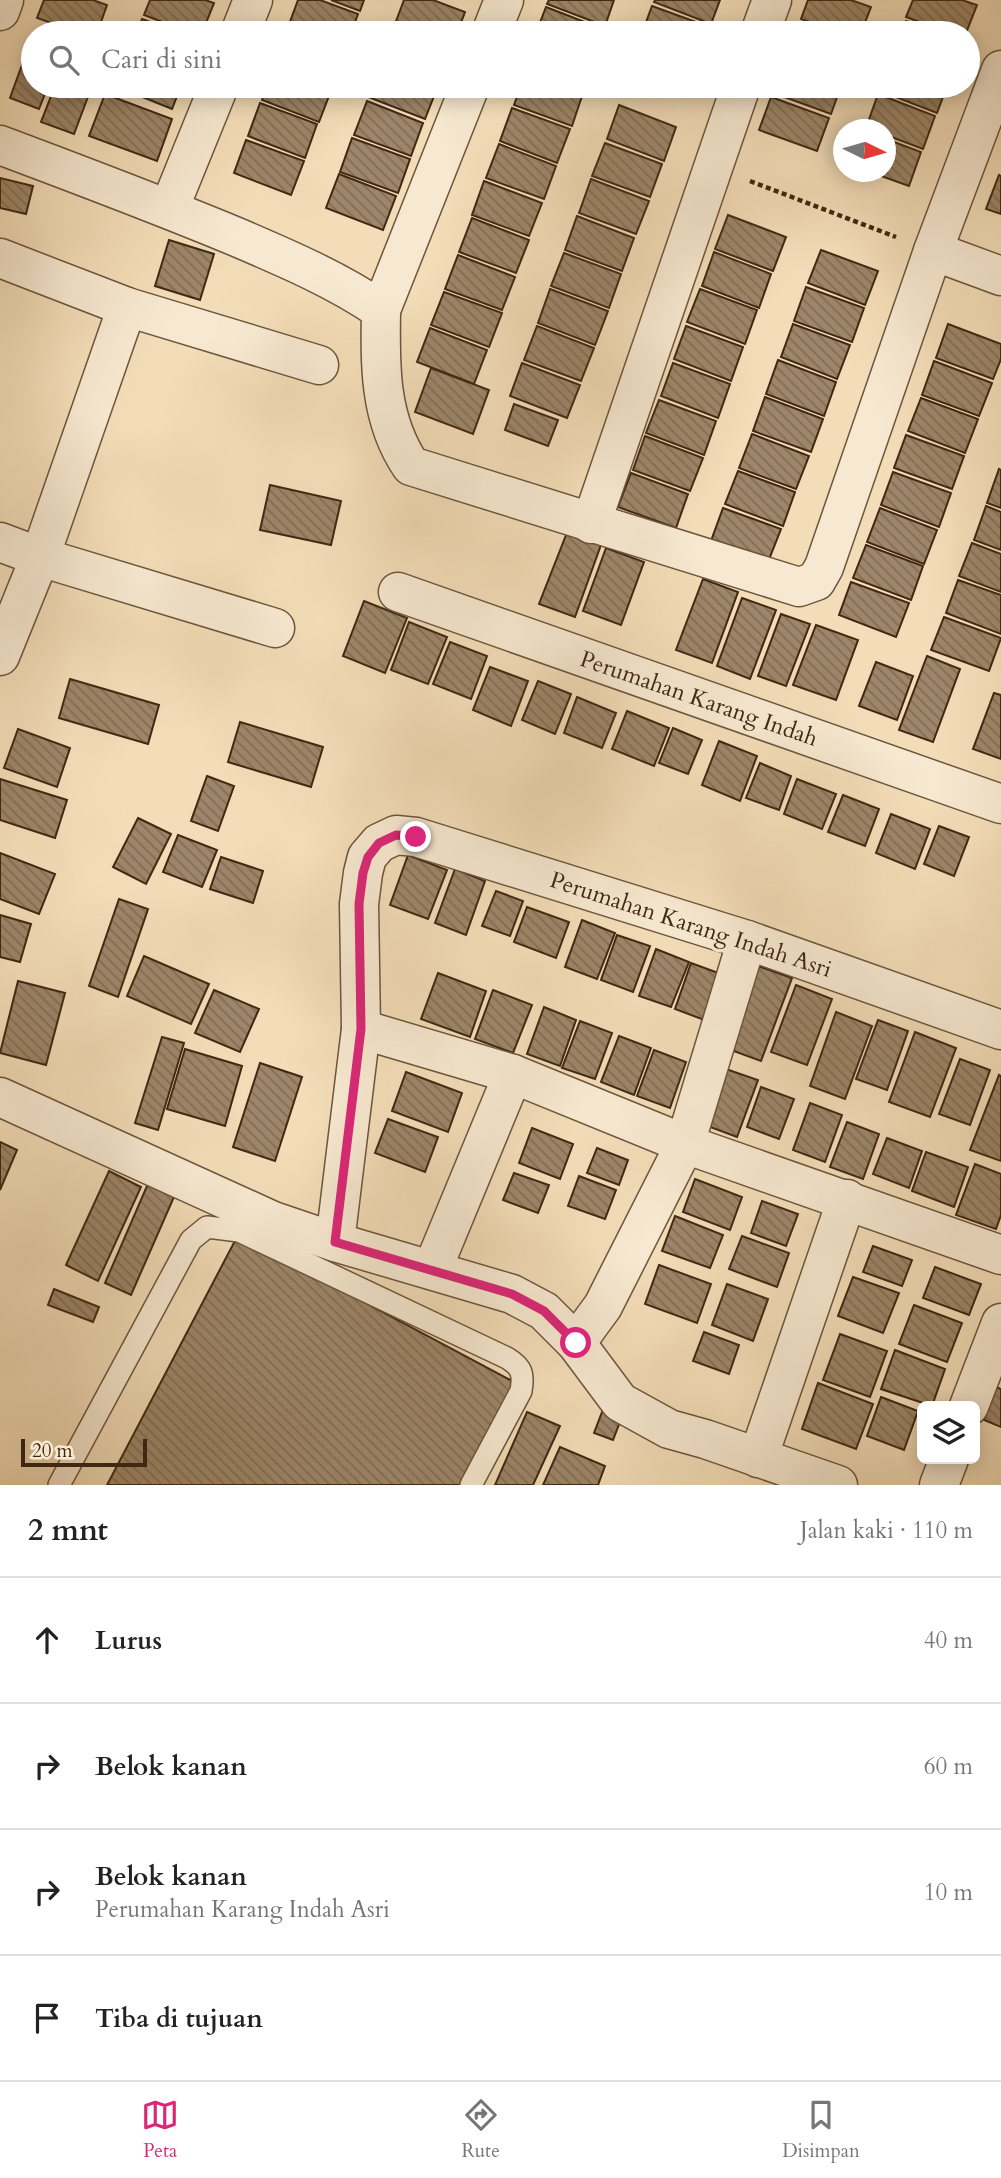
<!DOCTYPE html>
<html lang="id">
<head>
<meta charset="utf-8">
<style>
  body { margin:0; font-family:Cardo,serif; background:#f6f6f6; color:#222 }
  .controls { position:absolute; right:21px; bottom:21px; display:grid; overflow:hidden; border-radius:10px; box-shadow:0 4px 18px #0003 }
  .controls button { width:63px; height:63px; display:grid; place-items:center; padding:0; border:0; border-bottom:2px solid #e0e0e0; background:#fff; color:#222; font:35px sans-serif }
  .compass { position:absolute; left:833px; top:119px; width:63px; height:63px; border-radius:50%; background:#fff; box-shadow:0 4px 18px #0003; rotate:95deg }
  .scale { position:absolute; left:21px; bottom:18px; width:126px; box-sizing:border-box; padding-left:7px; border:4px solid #402813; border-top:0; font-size:19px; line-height:24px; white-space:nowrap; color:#402813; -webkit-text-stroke:5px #f7e9d1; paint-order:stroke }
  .stop { position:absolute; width:21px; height:21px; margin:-16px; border:5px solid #db2777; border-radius:50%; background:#fff }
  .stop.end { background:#db2777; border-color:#fff; box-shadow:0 2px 7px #0008 }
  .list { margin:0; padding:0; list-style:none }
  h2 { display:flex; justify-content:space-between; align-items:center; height:91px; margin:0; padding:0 28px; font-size:30px }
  h2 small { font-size:23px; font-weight:400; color:#767676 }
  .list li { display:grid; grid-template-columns:46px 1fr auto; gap:21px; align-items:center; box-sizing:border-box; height:126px; padding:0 28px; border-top:2px solid #e0e0e0 }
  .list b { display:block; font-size:26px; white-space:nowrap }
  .list p { margin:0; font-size:23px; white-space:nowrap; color:#767676 }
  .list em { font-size:23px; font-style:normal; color:#767676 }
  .icon { flex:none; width:38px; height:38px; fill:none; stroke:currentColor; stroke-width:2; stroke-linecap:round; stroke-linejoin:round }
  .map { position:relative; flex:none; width:1001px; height:1485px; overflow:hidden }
  .search { position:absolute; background:#fff; box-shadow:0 4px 18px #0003; left:21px; right:21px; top:21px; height:77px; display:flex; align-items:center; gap:18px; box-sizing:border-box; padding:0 24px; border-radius:38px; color:#767676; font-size:26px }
  .sheet { height:595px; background:#fff }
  nav { display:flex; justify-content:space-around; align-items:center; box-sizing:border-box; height:98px; border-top:2px solid #e0e0e0; background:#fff; font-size:19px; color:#767676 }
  nav a { display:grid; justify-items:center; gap:4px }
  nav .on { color:#db2777 }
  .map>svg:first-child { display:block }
  .building { fill:url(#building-back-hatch); stroke:#402813; stroke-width:2 }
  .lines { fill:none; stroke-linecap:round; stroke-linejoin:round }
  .lane-casing { stroke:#6d553c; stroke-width:24 }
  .street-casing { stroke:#6d553c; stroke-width:41 }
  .path { stroke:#402813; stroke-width:4.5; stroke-dasharray:5 3.5; stroke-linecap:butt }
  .lane { stroke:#f7e9d1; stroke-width:21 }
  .street { stroke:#f7e9d1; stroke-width:38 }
  .route { stroke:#db2777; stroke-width:9 }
  .labels { text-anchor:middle; stroke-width:7; stroke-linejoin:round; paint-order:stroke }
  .street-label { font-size:23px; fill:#402813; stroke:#f7e9d1 }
</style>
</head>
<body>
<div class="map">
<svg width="1001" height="1485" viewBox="0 0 1001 1485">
  <defs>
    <pattern id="building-back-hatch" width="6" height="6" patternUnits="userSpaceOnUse" patternTransform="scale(1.75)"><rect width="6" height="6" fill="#9d8669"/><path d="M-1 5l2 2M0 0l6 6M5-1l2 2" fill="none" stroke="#816e55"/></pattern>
  </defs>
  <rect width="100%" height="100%" fill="#f3ddb8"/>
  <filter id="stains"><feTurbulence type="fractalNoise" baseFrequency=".00286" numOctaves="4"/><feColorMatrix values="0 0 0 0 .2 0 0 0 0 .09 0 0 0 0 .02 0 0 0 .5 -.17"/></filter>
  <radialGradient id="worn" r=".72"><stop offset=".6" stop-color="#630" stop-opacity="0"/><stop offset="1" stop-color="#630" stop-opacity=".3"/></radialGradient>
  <g class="building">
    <path d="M44 0H93L107 5 97 33H80L37 18Z"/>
    <path d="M150 0H205L214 3 202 33H191L144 15Z"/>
    <path d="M298 0H320L358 14 351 33H307L288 27Z"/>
    <path d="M331 0H364L360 11Z"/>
    <path d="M404 0H433L465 12 457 33H419L395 24Z"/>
    <path d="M549 0H614L605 26 547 4Z"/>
    <path d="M655 0H720L711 24 654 2Z"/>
    <path d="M808 0H851L871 7 861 33H838L801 19Z"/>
    <path d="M913 0H962L977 5 966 33H949L906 17Z"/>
    <path d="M652 6 710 27 707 33H642Z"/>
    <path d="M546 7 603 29 601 33H536Z"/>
    <path d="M142 19 181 33H137Z"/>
    <path d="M906 21 940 33H901Z"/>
    <path d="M799 23 828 33H796Z"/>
    <path d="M23 62 33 66V86H48L39 109 10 98Z"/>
    <path d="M55 86H92L74 134 41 122Z"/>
    <path d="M115 86H181L172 109Z"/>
    <path d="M267 86H326L332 88 319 122 262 100Z"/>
    <path d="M372 86H438L425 119 368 97Z"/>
    <path d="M521 86H565L583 93 572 126 514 105Z"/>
    <path d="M653 86H688L683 97Z"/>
    <path d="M776 86H841L831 114 773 93Z"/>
    <path d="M882 86H947L937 113 880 91Z"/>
    <path d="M105 94 172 119 157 161 89 136Z"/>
    <path d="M878 94 935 116 923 149 886 135V130L866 128Z"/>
    <path d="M771 97 829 118 817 151 759 130Z"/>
    <path d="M367 101 423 123 411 156 354 135Z"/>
    <path d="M260 103 317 124 305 158 248 136Z"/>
    <path d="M619 105 676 127 664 161 607 139Z"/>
    <path d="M512 108 570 129 557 163 500 141Z"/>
    <path d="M352 138 410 159 398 193 340 172Z"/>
    <path d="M886 139 921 152 909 186 870 172H886Z"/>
    <path d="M246 140 304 161 291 195 234 173Z"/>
    <path d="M605 143 662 164 650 197 592 176Z"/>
    <path d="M499 144 556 166 544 199 486 178Z"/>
    <path d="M339 174 396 196 383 230 326 208Z"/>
    <path d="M999 175 1001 176V214L986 209Z"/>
    <path d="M0 178 33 186 26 214 0 208Z"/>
    <path d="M591 179 649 201 636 234 579 213Z"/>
    <path d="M484 181 542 203 529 236 472 215Z"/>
    <path d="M728 215 786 237 773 271 715 249Z"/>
    <path d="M577 216 634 238 622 271 565 250Z"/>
    <path d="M472 218 529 240 516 273 459 252Z"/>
    <path d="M169 240 214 254 200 300 155 286Z"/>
    <path d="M821 250 878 271 865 305 808 283Z"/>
    <path d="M714 252 771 274 759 308 702 286Z"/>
    <path d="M564 253 621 274 609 308 551 286Z"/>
    <path d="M458 255 515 277 502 310 445 289Z"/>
    <path d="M806 287 864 308 852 342 794 321Z"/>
    <path d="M550 289 608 311 595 345 538 323Z"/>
    <path d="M700 289 757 310 745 344 687 322Z"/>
    <path d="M444 292 502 313 489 347 431 325Z"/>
    <path d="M793 324 850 345 837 379 781 357Z"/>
    <path d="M948 324 1001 344V359L993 379 936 358Z"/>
    <path d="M537 326 594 348 581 381 524 360Z"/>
    <path d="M686 326 743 347 731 381 674 359Z"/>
    <path d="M430 328 487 350 474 384 417 362Z"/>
    <path d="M778 360 836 382 824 416 766 394Z"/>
    <path d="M934 361 992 383 979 416 922 395Z"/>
    <path d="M522 363 580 385 567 418 510 396Z"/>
    <path d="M673 363 730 384 718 418 661 396Z"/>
    <path d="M431 368 489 390 473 434 415 412Z"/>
    <path d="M765 397 823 419 811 452 753 431Z"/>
    <path d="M921 398 978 419 965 453 908 431Z"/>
    <path d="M659 400 716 421 704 455 646 433Z"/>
    <path d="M514 404 558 420 548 446 505 430Z"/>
    <path d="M752 434 809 456 796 489 739 468Z"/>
    <path d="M906 435 964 456 952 489 894 468Z"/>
    <path d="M645 436 703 458 690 491 633 470Z"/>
    <path d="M999 469 1001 470V508L987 503Z"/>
    <path d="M738 471 795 492 783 526 725 504Z"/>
    <path d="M893 472 951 493 939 527 881 505Z"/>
    <path d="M631 473 688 494 676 528 618 507Z"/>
    <path d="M270 485 341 501 331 545 260 530Z"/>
    <path d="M986 506 1001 512V550L974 540Z"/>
    <path d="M723 508 781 529 768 562 711 541Z"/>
    <path d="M880 508 937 530 924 564 867 542Z"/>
    <path d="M568 530 602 542 575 617 539 604Z"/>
    <path d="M972 543 1001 554V592L959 576Z"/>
    <path d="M866 545 923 566 911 600 853 578Z"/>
    <path d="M606 548 644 562 621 625 583 611Z"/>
    <path d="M703 579 738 592 712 663 676 650Z"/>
    <path d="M958 580 1001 595V634L946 613Z"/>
    <path d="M851 582 909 603 896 637 839 615Z"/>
    <path d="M742 598 776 610 750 679 717 666Z"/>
    <path d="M364 601 407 618 385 673 343 656Z"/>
    <path d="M781 614 810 624 786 686 758 676Z"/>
    <path d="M944 617 1001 638 989 671 931 650Z"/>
    <path d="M409 622 447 637 428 684 391 670Z"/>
    <path d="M816 625 858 640 836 700 793 685Z"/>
    <path d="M450 642 487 656 471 699 433 684Z"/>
    <path d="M927 656 960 669 933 742 899 730Z"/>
    <path d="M876 662 913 676 897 720 859 706Z"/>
    <path d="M490 667 528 681 511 726 473 710Z"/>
    <path d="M70 679 159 705 148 744 59 718Z"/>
    <path d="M538 681 571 694 555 734 522 720Z"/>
    <path d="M994 693 1001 695V759L973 749Z"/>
    <path d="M577 697 616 713 602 748 564 733Z"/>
    <path d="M627 711 669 728 654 766 612 749Z"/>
    <path d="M240 722 323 747 311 787 228 762Z"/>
    <path d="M673 728 702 740 688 774 659 763Z"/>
    <path d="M18 729 70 748 57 787 4 768Z"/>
    <path d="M719 741 757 756 740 801 702 785Z"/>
    <path d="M760 763 791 776 779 810 746 798Z"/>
    <path d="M207 776 234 786 218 831 191 821Z"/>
    <path d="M0 779 67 800 55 838 0 820Z"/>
    <path d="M797 779 836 794 822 829 784 814Z"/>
    <path d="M843 795 879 809 865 846 828 832Z"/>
    <path d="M891 814 930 829 915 869 876 853Z"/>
    <path d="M138 818 171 834 146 884 113 867Z"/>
    <path d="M939 826 969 837 954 876 924 864Z"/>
    <path d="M178 835 217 850 202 887 163 872Z"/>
    <path d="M0 853 55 874 39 914 0 899Z"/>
    <path d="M408 855 447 870 428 919 390 905Z"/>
    <path d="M221 857 263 871 253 903 210 889Z"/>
    <path d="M455 869 485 881 466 935 435 923Z"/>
    <path d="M496 891 523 901 510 936 482 926Z"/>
    <path d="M119 899 148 909 118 997 89 986Z"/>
    <path d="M527 907 569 922 556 958 514 942Z"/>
    <path d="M0 915 31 924 20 962 0 957Z"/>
    <path d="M582 920 615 933 597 979 565 967Z"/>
    <path d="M617 935 650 946 633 992 601 980Z"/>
    <path d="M656 949 689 962 671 1007 639 996Z"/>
    <path d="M144 956 209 984 191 1024 127 996Z"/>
    <path d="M691 963 724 975 707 1021 675 1009Z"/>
    <path d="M758 966 792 978 761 1061 728 1049Z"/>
    <path d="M438 973 486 991 470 1037 421 1019Z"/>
    <path d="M18 981 65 993 46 1065 0 1053Z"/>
    <path d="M796 985 832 999 807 1065 771 1052Z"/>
    <path d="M214 990 259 1009 240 1052 195 1033Z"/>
    <path d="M493 990 532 1005 513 1053 475 1039Z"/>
    <path d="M544 1007 576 1020 560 1066 527 1054Z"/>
    <path d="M836 1012 872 1026 845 1099 810 1086Z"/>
    <path d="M878 1020 908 1031 887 1090 856 1079Z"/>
    <path d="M580 1021 612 1033 595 1079 562 1068Z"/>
    <path d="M915 1032 956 1048 930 1117 889 1102Z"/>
    <path d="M619 1036 651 1048 634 1095 601 1082Z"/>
    <path d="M162 1037 184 1043 158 1130 135 1123Z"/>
    <path d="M185 1049 242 1066 225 1126 167 1109Z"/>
    <path d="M654 1050 686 1062 670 1108 637 1096Z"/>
    <path d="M960 1059 990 1070 970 1125 939 1114Z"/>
    <path d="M260 1063 302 1077 275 1161 233 1147Z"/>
    <path d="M723 1068 758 1080 737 1137 702 1124Z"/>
    <path d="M406 1072 462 1093 448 1132 392 1111Z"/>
    <path d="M999 1075 1001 1076V1161L970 1150Z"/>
    <path d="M761 1087 794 1099 779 1139 747 1127Z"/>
    <path d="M810 1103 842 1115 825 1162 793 1150Z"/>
    <path d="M388 1119 438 1137 425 1172 375 1153Z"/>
    <path d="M847 1122 879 1134 863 1179 830 1167Z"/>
    <path d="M532 1128 573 1144 560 1179 519 1163Z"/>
    <path d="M887 1138 922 1151 909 1188 873 1174Z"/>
    <path d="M0 1142 17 1150 0 1190Z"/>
    <path d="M597 1148 628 1160 619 1185 587 1173Z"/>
    <path d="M926 1152 968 1167 954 1207 912 1191Z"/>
    <path d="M975 1164 1001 1174V1215L996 1229 956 1215Z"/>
    <path d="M109 1171 141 1187 98 1281 66 1265Z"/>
    <path d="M514 1173 549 1185 538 1213 503 1200Z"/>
    <path d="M579 1176 616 1190 605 1219 568 1206Z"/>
    <path d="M150 1179 177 1190 131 1295 105 1283Z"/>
    <path d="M695 1179 742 1197 730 1230 683 1212Z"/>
    <path d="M762 1201 798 1214 786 1246 751 1233Z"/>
    <path d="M675 1216 723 1235 710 1268 662 1251Z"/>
    <path d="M238 1235 516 1383 463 1485H107Z"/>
    <path d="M742 1236 789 1253 777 1287 729 1269Z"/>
    <path d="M873 1246 912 1260 902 1286 863 1272Z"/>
    <path d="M659 1265 711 1284 697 1323 645 1304Z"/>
    <path d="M935 1267 981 1284 969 1315 923 1298Z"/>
    <path d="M853 1277 899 1293 883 1333 838 1316Z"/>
    <path d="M727 1284 768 1299 753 1341 712 1325Z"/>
    <path d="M54 1289 99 1307 93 1322 48 1305Z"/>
    <path d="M914 1305 962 1323 947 1362 899 1344Z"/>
    <path d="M704 1332 739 1345 729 1374 693 1361Z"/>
    <path d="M840 1334 887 1351 870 1397 823 1380Z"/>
    <path d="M895 1350 945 1369 932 1406 881 1389Z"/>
    <path d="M818 1383 873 1404 856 1449 802 1429Z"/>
    <path d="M996 1387 1001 1389V1427L984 1420Z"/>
    <path d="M881 1397 918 1411 904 1450 867 1436Z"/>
    <path d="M604 1407 623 1414 613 1440 594 1433Z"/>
    <path d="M527 1412 560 1426 533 1485H495Z"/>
    <path d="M560 1447 605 1466 598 1485H543Z"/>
  </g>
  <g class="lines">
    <g class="lane-casing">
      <path id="lane" d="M59 1485 191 1240 207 1227 239 1231 507 1358C522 1367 524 1374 521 1391L471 1485"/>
    </g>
    <g class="street-casing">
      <g id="street">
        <path d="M0 11 4 0"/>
        <path d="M240 33 253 0"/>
        <path d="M491 33 504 0"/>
        <path d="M760 33 772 0"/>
        <path d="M0 145C80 175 160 205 239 238 288 259 337 280 381 310 380 365 379 419 411 466L799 587 816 581 824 567 933 251 1001 70"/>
        <path d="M169 209 219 86"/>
        <path d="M933 251 1001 276"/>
        <path d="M0 258 127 307 319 365"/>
        <path d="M381 310 470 86"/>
        <path d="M591 524 741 86"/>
        <path d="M0 542 40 557 275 628"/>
        <path d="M398 592 1001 804"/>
        <path d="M0 656 40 557 127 307"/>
        <path d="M361 1029 513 1074 685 1144 1001 1255"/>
        <path d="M0 1097 273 1221 335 1242 512 1294 544 1311 576 1343 620 1402 669 1429 705 1439 838 1485"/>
        <path d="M335 1242 361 1029 359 904 363 873 367 857 379 843 396 835 416 837 747 940 1001 1030"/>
        <path d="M432 1270 513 1074"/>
        <path d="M576 1343 603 1306 685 1144 747 940"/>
        <path d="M969 1406 1001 1323"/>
        <path d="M758 1458 847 1199"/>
        <path d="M939 1485 949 1459"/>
      </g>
    </g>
    <path class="path" d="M750 181 896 237"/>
    <use href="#lane" class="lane"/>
    <use href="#street" class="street"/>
  </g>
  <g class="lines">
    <path class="route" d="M416 837 396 835 379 843 368 857 363 873 359 904 361 1029 335 1242 512 1294 544 1311 576 1343"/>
  </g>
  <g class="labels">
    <g class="street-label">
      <text transform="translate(699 698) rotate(19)" y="8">Perumahan Karang Indah</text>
      <text transform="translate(691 924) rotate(18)" y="8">Perumahan Karang Indah Asri</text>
    </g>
  </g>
  <rect width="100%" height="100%" filter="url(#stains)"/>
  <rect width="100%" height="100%" fill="url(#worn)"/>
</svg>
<div class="controls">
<button><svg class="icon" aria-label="layers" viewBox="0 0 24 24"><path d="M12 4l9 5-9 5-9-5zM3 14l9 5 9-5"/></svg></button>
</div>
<svg class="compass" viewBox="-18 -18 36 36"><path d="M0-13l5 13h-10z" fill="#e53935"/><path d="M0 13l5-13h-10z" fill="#767676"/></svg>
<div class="scale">20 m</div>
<div class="stop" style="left:576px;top:1343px"></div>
<div class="stop end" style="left:416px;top:837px"></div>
<div class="search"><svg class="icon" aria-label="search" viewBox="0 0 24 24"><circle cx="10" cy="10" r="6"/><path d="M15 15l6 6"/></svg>Cari di sini</div>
</div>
<section class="sheet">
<h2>2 mnt<small>Jalan kaki · 110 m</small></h2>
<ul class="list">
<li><svg class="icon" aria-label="ahead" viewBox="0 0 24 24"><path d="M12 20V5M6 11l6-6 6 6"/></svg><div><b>Lurus</b></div><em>40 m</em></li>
<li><svg class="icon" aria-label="right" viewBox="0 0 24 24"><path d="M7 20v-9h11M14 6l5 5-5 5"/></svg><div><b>Belok kanan</b></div><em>60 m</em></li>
<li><svg class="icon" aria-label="right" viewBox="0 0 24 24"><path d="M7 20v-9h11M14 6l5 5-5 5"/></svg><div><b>Belok kanan</b><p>Perumahan Karang Indah Asri</p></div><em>10 m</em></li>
<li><svg class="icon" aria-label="arrive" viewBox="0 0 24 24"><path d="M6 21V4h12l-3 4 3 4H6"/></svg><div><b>Tiba di tujuan</b></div></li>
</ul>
</section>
<nav>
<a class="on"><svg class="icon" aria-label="map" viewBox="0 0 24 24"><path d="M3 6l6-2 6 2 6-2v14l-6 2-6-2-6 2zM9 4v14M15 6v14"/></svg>Peta</a>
<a><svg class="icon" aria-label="directions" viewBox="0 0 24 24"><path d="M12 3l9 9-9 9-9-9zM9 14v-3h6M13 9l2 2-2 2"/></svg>Rute</a>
<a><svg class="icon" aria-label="saved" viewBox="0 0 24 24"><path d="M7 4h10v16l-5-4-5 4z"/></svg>Disimpan</a>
</nav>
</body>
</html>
